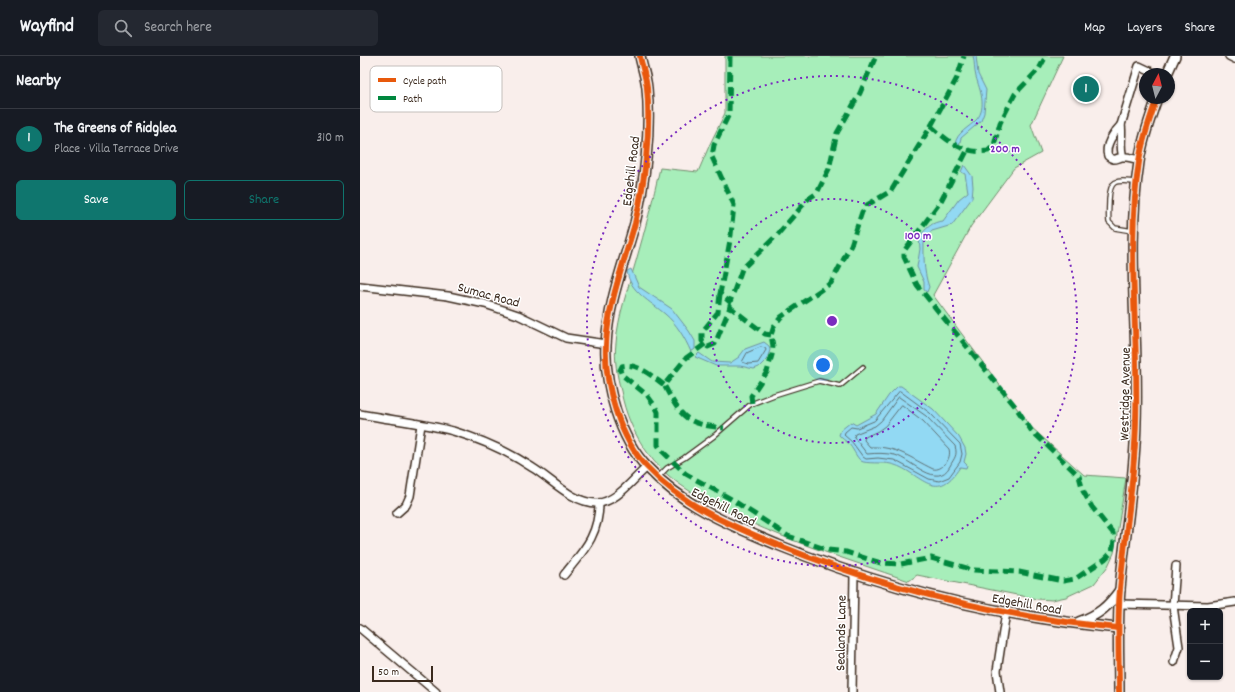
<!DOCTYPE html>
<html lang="en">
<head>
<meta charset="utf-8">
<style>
  body { margin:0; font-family:Dekko,sans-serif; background:#242831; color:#f1f3f6 }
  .controls { position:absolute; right:12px; bottom:12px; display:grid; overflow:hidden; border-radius:6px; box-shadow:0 1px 3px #0004 }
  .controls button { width:36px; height:36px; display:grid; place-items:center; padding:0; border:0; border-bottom:1px solid #363941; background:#171b24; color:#f1f3f6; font:20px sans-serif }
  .compass { position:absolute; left:779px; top:12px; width:36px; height:36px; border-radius:50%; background:#171b24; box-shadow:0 1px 3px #0004; rotate:7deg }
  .scale { position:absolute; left:12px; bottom:10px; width:61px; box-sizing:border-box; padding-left:4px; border:2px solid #3b2a1e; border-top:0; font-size:11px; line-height:14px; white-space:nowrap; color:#3b2a1e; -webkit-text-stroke:3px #fff; paint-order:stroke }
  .you { position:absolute; left:463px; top:309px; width:14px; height:14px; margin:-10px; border:3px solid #fff; border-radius:50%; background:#1a73e8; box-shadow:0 0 0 6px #1a73e833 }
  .badge { display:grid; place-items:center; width:26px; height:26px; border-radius:50%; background:#0f766e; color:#fff; font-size:13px; font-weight:700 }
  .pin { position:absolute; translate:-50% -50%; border:2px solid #fff; box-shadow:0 1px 4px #0006 }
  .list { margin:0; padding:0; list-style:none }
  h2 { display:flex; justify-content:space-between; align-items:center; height:52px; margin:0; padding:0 16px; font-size:17px }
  h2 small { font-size:13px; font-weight:400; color:#9ea1a6 }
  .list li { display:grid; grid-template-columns:26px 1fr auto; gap:12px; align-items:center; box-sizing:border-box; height:60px; padding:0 16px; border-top:1px solid #363941 }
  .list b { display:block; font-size:15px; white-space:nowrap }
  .list p { margin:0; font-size:13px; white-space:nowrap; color:#9ea1a6 }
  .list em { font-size:13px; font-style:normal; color:#9ea1a6 }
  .actions { display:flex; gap:8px; padding:12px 16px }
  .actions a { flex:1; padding:9px 0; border:1px solid #0f766e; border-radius:6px; text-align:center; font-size:14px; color:#0f766e }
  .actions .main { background:#0f766e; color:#fff }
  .icon { flex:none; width:22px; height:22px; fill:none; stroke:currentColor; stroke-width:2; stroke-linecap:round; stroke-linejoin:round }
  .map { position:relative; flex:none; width:875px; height:636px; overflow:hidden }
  header { display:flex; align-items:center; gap:24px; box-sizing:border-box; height:56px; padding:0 20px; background:#171b24; border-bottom:1px solid #363941 }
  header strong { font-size:19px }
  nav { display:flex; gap:22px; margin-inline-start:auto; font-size:14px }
  .search { width:280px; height:36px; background:#242831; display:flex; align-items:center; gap:10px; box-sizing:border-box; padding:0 14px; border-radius:6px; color:#9ea1a6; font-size:15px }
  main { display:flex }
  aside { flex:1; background:#171b24 }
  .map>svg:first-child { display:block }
  .green { fill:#a7eeba; stroke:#718c6c }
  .water { fill:#92d9f3; stroke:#6f939e }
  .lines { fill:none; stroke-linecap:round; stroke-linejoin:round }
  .shore { stroke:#5e7073; stroke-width:1 }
  .service-casing { stroke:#3b2a1e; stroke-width:6 }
  .minor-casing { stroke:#3b2a1e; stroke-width:10 }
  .tertiary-casing { stroke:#3b2a1e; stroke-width:12 }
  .service { stroke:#fff; stroke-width:3.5 }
  .minor { stroke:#fff; stroke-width:7 }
  .tertiary { stroke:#fff; stroke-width:9 }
  .quiet { stroke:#00873e; stroke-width:5; stroke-dasharray:10 5; stroke-linecap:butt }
  .cycleway-casing { stroke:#fff; stroke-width:8 }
  .cycleway { stroke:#e8590c; stroke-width:6 }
  .ring { fill:none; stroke:#7b2cbf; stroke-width:2; stroke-dasharray:2 4 }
  .labels { text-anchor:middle; stroke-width:3; stroke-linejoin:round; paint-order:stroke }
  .street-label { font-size:14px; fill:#3b2a1e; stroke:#fff }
  .key { fill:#fff; stroke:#c4bfbc; stroke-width:1 }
  .key-label { font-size:11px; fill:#3b2a1e }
  .centre { fill:#7b2cbf; stroke:#fff; stroke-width:2 }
  .ring-label { font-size:12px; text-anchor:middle; font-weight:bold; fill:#7b2cbf; stroke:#fff; stroke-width:3; stroke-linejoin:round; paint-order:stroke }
</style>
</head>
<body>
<header>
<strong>Wayfind</strong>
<div class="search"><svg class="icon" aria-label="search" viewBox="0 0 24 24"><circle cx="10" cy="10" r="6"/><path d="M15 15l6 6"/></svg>Search here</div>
<nav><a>Map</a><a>Layers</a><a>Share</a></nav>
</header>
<main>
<aside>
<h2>Nearby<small></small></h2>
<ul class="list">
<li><span class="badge">1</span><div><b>The Greens of Ridglea</b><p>Place · Villa Terrace Drive</p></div><em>310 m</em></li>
</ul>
<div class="actions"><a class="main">Save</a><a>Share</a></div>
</aside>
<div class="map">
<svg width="875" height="636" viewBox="0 0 875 636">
  <rect width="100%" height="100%" fill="#f9eeeb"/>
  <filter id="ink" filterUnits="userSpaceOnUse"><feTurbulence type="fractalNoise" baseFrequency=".025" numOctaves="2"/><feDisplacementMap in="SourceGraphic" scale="8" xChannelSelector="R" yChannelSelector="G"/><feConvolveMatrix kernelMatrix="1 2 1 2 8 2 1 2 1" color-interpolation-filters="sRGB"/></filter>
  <g filter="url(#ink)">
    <path class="green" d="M365 0H703L671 69 681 97 654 112 611 170 573 239 670 370 724 419 766 422 754 497 748 510 734 528 706 541 692 544 677 543 557 519 549 525C484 502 419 483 358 451 331 437 304 421 287 396 274 378 265 357 261 335 257 320 254 303 256 287 258 259 268 233 276 205 285 174 293 143 300 112L338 116 350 88 365 57Z"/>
    <g class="water">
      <path d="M613 0H616L618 18 626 34 624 57 621 65 601 82 599 90 595 88C597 76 609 72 617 63 627 51 620 34 616 21 614 14 615 7 613 0Z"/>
      <path d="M604 109 612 120 613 131 612 142 592 169 572 175 564 181C564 199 563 214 569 231L567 236 564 234V226L557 211 560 193 559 181C567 172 571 166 583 165L599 143 608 136 605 118 601 116Z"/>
      <path d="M271 213 279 231 312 253 329 275 335 285V293L331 296C325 282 316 267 305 258 291 246 269 235 267 215Z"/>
      <path d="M404 286 409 290 410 294 407 303 399 311 394 313 380 310H356L335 301 339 297 352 306 370 307 379 301 385 293Z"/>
      <path d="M538 330H541L573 353 599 381 605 392 606 398 604 406 607 409 606 412 600 411C575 451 559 414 531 408 523 406 505 408 501 405 496 401 493 392 488 387 485 384 482 383 479 379L481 374 491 366 496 369 516 358 529 339Z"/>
    </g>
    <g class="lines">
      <g class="shore">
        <path d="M401 291 405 292 406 294 398 307 388 308 382 306 387 297Z"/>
        <path d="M540 335 570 357 600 388 602 398 600 406 589 421 579 425 569 423 534 404 518 402 506 403 503 401 492 386 484 379 485 376 491 371 497 372 514 365Z"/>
        <path d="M539 341 566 360 595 390C598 400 594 402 590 410 577 434 552 404 535 399 525 397 517 397 507 398L494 381 495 378 515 370 521 365Z"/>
        <path d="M542 349 563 365 589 393C592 403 582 415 573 413 550 402 537 390 510 391L504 384 505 381 518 375 525 370Z"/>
      </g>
      <g class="service-casing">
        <g id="service">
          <path d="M773 175 755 172 749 166C748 159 749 152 749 144 750 123 756 124 775 126"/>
          <path d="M298 421 307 412 324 402 354 380 391 348 414 339 459 325 480 330 503 311"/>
        </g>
      </g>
      <g class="minor-casing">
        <g id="minor">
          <path d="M869 0 875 3"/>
          <path d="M761 69 779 10 796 18"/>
          <path d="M763 101C759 90 763 80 761 69 754 76 744 90 748 100 754 105 755 103 762 101 767 100 774 103 779 104"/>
          <path d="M0 230 88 240 125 248 158 259 206 282 246 288"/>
          <path d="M0 358C31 364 63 367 93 375 120 383 149 396 173 412 191 423 213 447 236 447 255 448 273 423 287 411"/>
          <path d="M37 457 46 449 50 440 61 369"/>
          <path d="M204 519C223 495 239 480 239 447"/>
          <path d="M759 548 848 550 875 546"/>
          <path d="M0 572 76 636"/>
          <path d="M814 606 819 591 813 550 816 510"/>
          <path d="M492 636 494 518"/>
          <path d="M640 636 637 615 646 556"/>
        </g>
      </g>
      <g class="tertiary-casing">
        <g id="tertiary">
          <path d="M280 0C282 11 286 21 287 32 291 73 285 127 275 167 264 207 248 247 246 289 244 328 260 383 287 411 323 450 370 469 418 489 526 533 641 561 758 572"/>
          <path d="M807 18 815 0"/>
          <path d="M719 566C738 559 748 551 760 534"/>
          <path d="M759 636C759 602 757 568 760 533 765 477 775 422 776 365 779 279 766 191 779 106 782 84 790 62 797 42"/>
        </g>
      </g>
      <use href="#service" class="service"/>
      <use href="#minor" class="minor"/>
      <use href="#tertiary" class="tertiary"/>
      <g class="quiet">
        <path d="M370 0 369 58 354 89 352 101 374 149 371 179 360 238 370 246 382 213 418 178 448 143 457 137 469 113 477 77 500 37 516 0"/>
        <path d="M571 70 597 22 604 0"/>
        <path d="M360 238 358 256 342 276V285L348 291 355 288 370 251"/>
        <path d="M370 248V251L405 278 411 279"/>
        <path d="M345 288 326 302 304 329C322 362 325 368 364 372"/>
        <path d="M304 329C293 321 277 306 262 310L260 314 262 319 287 339 295 350 298 356V389L302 395 326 418 371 443 428 480 468 494 486 496 521 507 541 508 571 502 614 514 659 516 703 525 715 523 745 503 752 496 754 485 753 477 732 451 723 435 719 420 671 374 655 350 557 229 544 201V195L581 145 607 95"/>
        <path d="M392 347 391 340 407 316 412 299 413 290 411 279 414 270 421 261 471 227 491 189 502 156 507 149 531 135 571 70C589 86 603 98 628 95L634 89 640 67 655 38 679 13 686 0"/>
      </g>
      <g class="cycleway-casing">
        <g id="cycleway">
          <path d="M280 0C282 11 286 21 287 32 291 73 285 127 275 167 264 207 248 247 246 289 244 328 260 383 287 411 323 450 370 469 418 489 526 533 641 561 758 572"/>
          <path d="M759 636C759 602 757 568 760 533 765 477 775 422 776 365 779 279 766 191 779 106 782 84 790 62 797 42"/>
        </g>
      </g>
      <use href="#cycleway" class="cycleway"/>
    </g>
  </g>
  <g class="ring">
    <circle cx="472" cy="265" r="122"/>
    <circle cx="472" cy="265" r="245"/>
  </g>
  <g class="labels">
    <g class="street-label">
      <text transform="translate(270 115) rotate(-83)" y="5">Edgehill Road</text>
      <text transform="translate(129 238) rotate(15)" y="5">Sumac Road</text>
      <text transform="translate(764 338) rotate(-89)" y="5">Westridge Avenue</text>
      <text transform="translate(364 450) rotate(27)" y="5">Edgehill Road</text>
      <text transform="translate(667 547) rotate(10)" y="5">Edgehill Road</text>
      <text transform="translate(480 577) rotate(-89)" y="5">Sealands Lane</text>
    </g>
  </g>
  <rect x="10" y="10" width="132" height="46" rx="6" class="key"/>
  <rect x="18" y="22" width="18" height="4" fill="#e8590c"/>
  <rect x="18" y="40" width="18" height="4" fill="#00873e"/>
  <g class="key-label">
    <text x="43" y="28">Cycle path</text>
    <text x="43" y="46">Path</text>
  </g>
  <circle cx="472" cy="265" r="6" class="centre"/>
  <g class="ring-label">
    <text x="645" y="96">200 m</text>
    <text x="558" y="183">100 m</text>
  </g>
</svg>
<div class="controls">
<button>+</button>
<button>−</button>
</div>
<svg class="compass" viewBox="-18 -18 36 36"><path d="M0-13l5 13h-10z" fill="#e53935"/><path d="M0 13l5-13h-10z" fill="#9ea1a6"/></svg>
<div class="scale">50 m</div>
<div class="you"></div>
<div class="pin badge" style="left:726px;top:33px">1</div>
</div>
</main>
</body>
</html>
